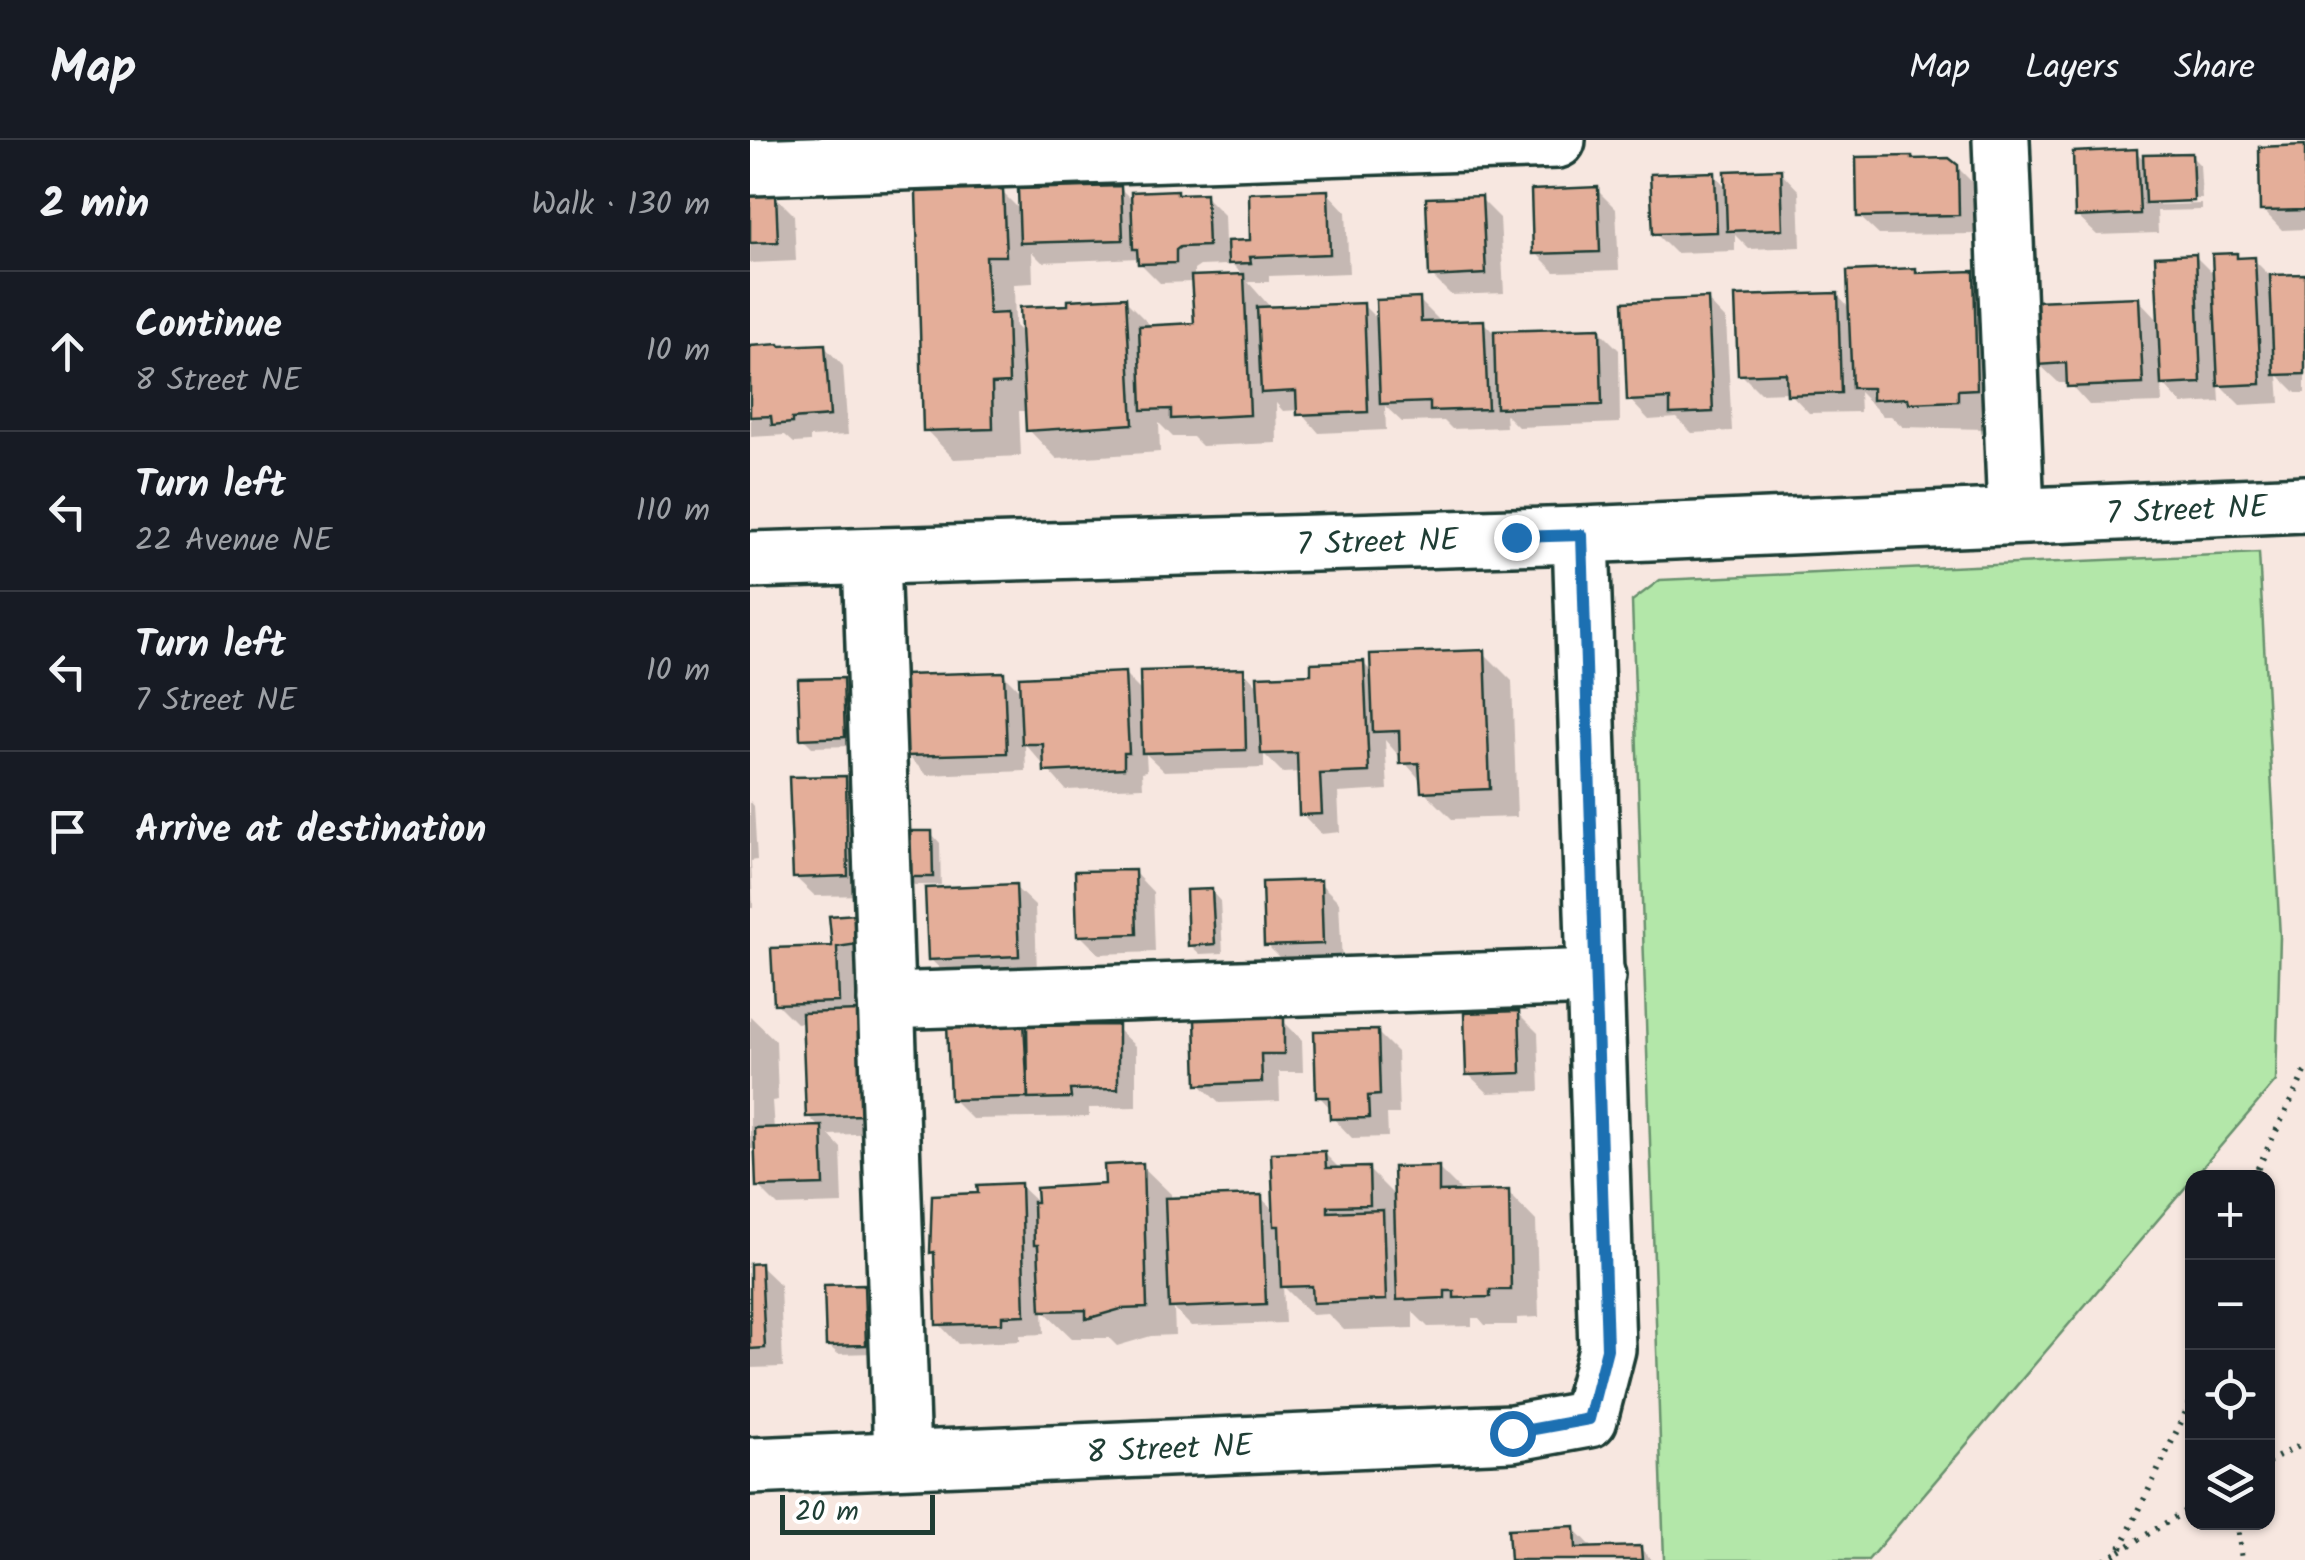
<!DOCTYPE html>
<html lang="en">
<head>
<meta charset="utf-8">
<style>
  body { margin:0; font-family:Kalam,sans-serif; background:#242831; color:#f1f3f6 }
  .controls { position:absolute; right:30px; bottom:30px; display:grid; overflow:hidden; border-radius:20px; box-shadow:0 2px 8px #0004 }
  .controls button { width:90px; height:90px; display:grid; place-items:center; padding:0; border:0; border-bottom:2px solid #363941; background:#171b24; color:#f1f3f6; font:50px sans-serif }
  .scale { position:absolute; left:30px; bottom:25px; width:155px; box-sizing:border-box; padding-left:10px; border:5px solid #1f3d34; border-top:0; font-size:28px; line-height:35px; white-space:nowrap; color:#1f3d34; -webkit-text-stroke:8px #fff; paint-order:stroke }
  .stop { position:absolute; width:30px; height:30px; margin:-22px; border:8px solid #1f6fb2; border-radius:50%; background:#fff }
  .stop.end { background:#1f6fb2; border-color:#fff; box-shadow:0 2px 10px #0008 }
  .list { margin:0; padding:0; list-style:none }
  h2 { display:flex; justify-content:space-between; align-items:center; height:130px; margin:0; padding:0 40px; font-size:42px }
  h2 small { font-size:32px; font-weight:400; color:#9ea1a6 }
  .list li { display:grid; grid-template-columns:65px 1fr auto; gap:30px; align-items:center; box-sizing:border-box; height:160px; padding:0 40px; border-top:2px solid #363941 }
  .list b { display:block; font-size:38px; white-space:nowrap }
  .list p { margin:0; font-size:32px; white-space:nowrap; color:#9ea1a6 }
  .list em { font-size:32px; font-style:normal; color:#9ea1a6 }
  .icon { flex:none; width:55px; height:55px; fill:none; stroke:currentColor; stroke-width:2; stroke-linecap:round; stroke-linejoin:round }
  .map { position:relative; flex:none; width:1555px; height:1420px; overflow:hidden }
  header { display:flex; align-items:center; gap:60px; box-sizing:border-box; height:140px; padding:0 50px; background:#171b24; border-bottom:2px solid #363941 }
  header strong { font-size:48px }
  nav { display:flex; gap:55px; margin-inline-start:auto; font-size:35px }
  main { display:flex }
  aside { flex:1; background:#171b24 }
  .map>svg:first-child { display:block }
  .green { fill:#b3e7a9; stroke:#69926e; stroke-width:2.5 }
  .shadow { fill:#0003; fill-rule:evenodd }
  .building { fill:#e4ae99; stroke:#1f3d34; stroke-width:2.5 }
  .lines { fill:none; stroke-linecap:round; stroke-linejoin:round }
  .minor-casing { stroke:#1f3d34; stroke-width:62 }
  .path { stroke:#1f3d34; stroke-width:6; stroke-dasharray:2.5 8; stroke-linecap:butt }
  .minor { stroke:#fff; stroke-width:55 }
  .route { stroke:#1f6fb2; stroke-width:12 }
  .labels { text-anchor:middle; stroke-width:8; stroke-linejoin:round; paint-order:stroke }
  .street-label { font-size:32px; fill:#1f3d34; stroke:#fff }
</style>
</head>
<body>
<header>
<strong>Map</strong>
<nav><a>Map</a><a>Layers</a><a>Share</a></nav>
</header>
<main>
<aside>
<h2>2 min<small>Walk · 130 m</small></h2>
<ul class="list">
<li><svg class="icon" aria-label="ahead" viewBox="0 0 24 24"><path d="M12 20V5M6 11l6-6 6 6"/></svg><div><b>Continue</b><p>8 Street NE</p></div><em>10 m</em></li>
<li><svg class="icon" aria-label="left" viewBox="0 0 24 24"><path d="M17 20v-9H6M10 6l-5 5 5 5"/></svg><div><b>Turn left</b><p>22 Avenue NE</p></div><em>110 m</em></li>
<li><svg class="icon" aria-label="left" viewBox="0 0 24 24"><path d="M17 20v-9H6M10 6l-5 5 5 5"/></svg><div><b>Turn left</b><p>7 Street NE</p></div><em>10 m</em></li>
<li><svg class="icon" aria-label="arrive" viewBox="0 0 24 24"><path d="M6 21V4h12l-3 4 3 4H6"/></svg><div><b>Arrive at destination</b></div></li>
</ul>
</aside>
<div class="map">
<svg width="1555" height="1420" viewBox="0 0 1555 1420">
  <rect width="100%" height="100%" fill="#f7e7e0"/>
  <filter id="ink" filterUnits="userSpaceOnUse"><feTurbulence type="fractalNoise" baseFrequency=".01" numOctaves="2"/><feDisplacementMap in="SourceGraphic" scale="20" xChannelSelector="R" yChannelSelector="G"/><feConvolveMatrix kernelMatrix="1 2 1 2 8 2 1 2 1" color-interpolation-filters="sRGB"/></filter>
  <g filter="url(#ink)">
    <path class="green" d="M1509 413 1530 797 1526 941 1118 1420H914L882 461 910 440Z"/>
    <g class="shadow">
      <path d="M1555 8V89L1532 90 1513 70Z"/>
      <path d="M1386 12 1396 22 1440 15 1450 25 1452 59 1407 60V65L1452 64V70L1407 71 1408 93 1347 95 1327 76Z"/>
      <path d="M1207 27 1227 47 1228 94 1129 95 1109 76Z"/>
      <path d="M1030 31 1049 51 1051 107 999 109 985 95V111L925 113 905 93 964 34 978 49Z"/>
      <path d="M370 48 384 62 455 56 474 75 475 103H502L577 52 596 72 599 133 519 136V142H498L522 169 613 165 629 181 669 160 689 180V184L733 182 744 193 849 190 869 210 870 283 768 287 755 274 756 287 702 289 694 281 652 282 635 266 636 290 569 293 549 270 533 271 526 263 527 303 452 306 443 297H423L409 283 410 312 307 319 279 290 278 271H269L271 316 204 319 176 290 252 52 271 71ZM282 112 292 122 390 118V123L410 143 444 142 446 186 403 188 375 160 274 194 265 186 264 144 283 143ZM476 118 495 137 444 139V130L450 126 476 125Z"/>
      <path d="M847 50 866 69 869 130 805 132 786 113Z"/>
      <path d="M25 56 44 75 46 121 0 123V57Z"/>
      <path d="M731 59 750 78 754 153 701 155 682 136Z"/>
      <path d="M1445 116 1465 136 1486 116 1490 121 1504 120 1522 138 1555 137V253H1546L1528 235 1530 263 1490 265 1469 244 1470 262 1432 264 1411 242 1412 263 1339 265 1319 243H1309L1289 224 1388 159 1410 182Z"/>
      <path d="M1223 133 1252 162 1235 289 1153 287 1141 276H1133L1109 252 1110 272 1059 273 1039 252 1010 253 991 234 1087 155 1101 170Z"/>
      <path d="M957 160 976 180 982 291 942 293 927 278 899 280 880 260Z"/>
      <path d="M74 206 93 226 98 295 60 297V302L44 303 35 295 1 297 0 210Z"/>
      <path d="M734 513 762 541 767 677 702 679 674 651 673 643 635 600 638 650 588 653 590 692 571 694 552 674 550 632 533 633 514 614V628L414 631 396 614 397 631 392 632 393 647 316 650 275 604 276 631 177 635 157 615 253 534 272 553 374 534 393 553 493 530 510 548 613 523 623 533Z"/>
      <path d="M92 540 102 550 104 606 62 607 53 598Z"/>
      <path d="M95 638 114 658 117 755 65 756 45 737Z"/>
      <path d="M0 661 4 666 7 720 1 721 3 768H0Z"/>
      <path d="M181 693 190 703 191 750 265 747 285 766 287 835 200 838 180 819 191 745H164L155 736Z"/>
      <path d="M384 732 403 752 405 812 349 814 330 795Z"/>
      <path d="M570 743 589 762 592 823 536 824 517 805Z"/>
      <path d="M461 751 470 761 473 813 450 814 440 805Z"/>
      <path d="M82 779 126 823 105 826 107 873 127 893 130 993 79 995 91 1008 93 1064 28 1066 8 1046 7 1009H0V876L26 901 28 960 22 961 24 990 70 988 58 976 55 882 46 883 26 863 84 808Z"/>
      <path d="M768 873 788 893 790 951 738 953 718 934Z"/>
      <path d="M533 881 552 900 553 932H529L530 961 469 963 449 944Z"/>
      <path d="M274 884 279 889 366 888 386 907V967L339 968V977L222 979 202 959Z"/>
      <path d="M627 892 647 912 649 974H637L638 997 602 998 583 978 582 970 569 956Z"/>
      <path d="M574 1013 591 1030 618 1029 647 1058 688 1028 713 1053 758 1052 786 1081 789 1177 767 1178V1185H735L729 1178H722V1186L678 1187 663 1172V1188L594 1190 578 1174 562 1175 533 1146 535 1183 441 1186 424 1169 425 1195 401 1196 367 1206 359 1198H322L293 1170 294 1194 270 1195V1201L208 1204 189 1184 187 1116 183 1111 230 1056 270 1046 290 1065 357 1046 392 1026 421 1054V1060L511 1058 526 1072Z"/>
      <path d="M0 1126H10L30 1145 33 1227 0 1228Z"/>
      <path d="M113 1146 123 1156 125 1213 88 1214 78 1205Z"/>
      <path d="M824 1388 845 1410 890 1408 902 1420H762Z"/>
    </g>
    <g class="building">
      <path d="M1555 5V70L1510 71 1509 7Z"/>
      <path d="M1387 9 1390 74 1325 77 1323 12Z"/>
      <path d="M1442 13 1444 61 1395 63 1393 14Z"/>
      <path d="M1162 16V19L1199 18 1208 25 1209 75 1107 77 1106 17Z"/>
      <path d="M1031 29 1033 89 977 91 975 31Z"/>
      <path d="M965 32 967 92 903 94 900 34Z"/>
      <path d="M371 46 373 100 270 103 268 49Z"/>
      <path d="M848 47 850 112 783 114 781 50Z"/>
      <path d="M253 49 256 116H236L239 174 257 173 259 243 242 244 243 289 173 291 166 52Z"/>
      <path d="M427 50V54L456 53 458 106 430 107 426 110V123L388 124 387 109H383L381 52Z"/>
      <path d="M578 50 580 114 500 117 501 123 478 124 477 101 500 100 499 53Z"/>
      <path d="M26 53 28 102 0 103V55Z"/>
      <path d="M732 56 736 134 679 137 676 58Z"/>
      <path d="M1487 113V118L1505 117 1511 244 1468 246 1462 114Z"/>
      <path d="M1446 114 1451 243 1411 245 1405 116Z"/>
      <path d="M1166 128V133L1224 131 1227 249 1208 250V261L1159 263 1158 258 1122 260V248H1102L1097 131Z"/>
      <path d="M494 134 500 275 421 279V269L392 270 389 186 444 183 441 136Z"/>
      <path d="M1555 134V234L1524 235 1520 135Z"/>
      <path d="M1088 153 1091 253 1037 255 1036 233 988 235 985 156Z"/>
      <path d="M376 157 383 284 276 291 270 167 318 165V160Z"/>
      <path d="M1389 157 1393 244 1317 247 1316 223 1287 225 1284 161Z"/>
      <path d="M670 158 671 182 734 180 738 269 680 271V262L630 264 626 160Z"/>
      <path d="M958 158 963 272 920 274V259L877 261 873 162Z"/>
      <path d="M614 163 618 272 547 275 546 251 511 253 507 167Z"/>
      <path d="M850 188 852 265 746 268 744 191Z"/>
      <path d="M29 204 30 206 75 204 80 276 42 279V283L22 285 21 276 0 277V206Z"/>
      <path d="M735 510 740 649 671 652 669 623 650 624 649 591 623 592 620 514Z"/>
      <path d="M614 521 619 632 570 634 572 674 549 675 547 613 511 614 507 536 561 534V523Z"/>
      <path d="M494 528 496 610 392 613 390 531Z"/>
      <path d="M254 532 257 613 155 616 153 535Z"/>
      <path d="M375 532 379 613H374V628L294 632 293 604H272L269 537Z"/>
      <path d="M93 538 95 597 50 599 48 539Z"/>
      <path d="M96 636 98 736 43 738 39 637Z"/>
      <path d="M152 691H182L183 737H152Z"/>
      <path d="M385 730 387 794 327 796 325 731Z"/>
      <path d="M571 740 573 804 514 806 512 742Z"/>
      <path d="M266 744 269 816 178 820 175 748Z"/>
      <path d="M462 749 465 804 438 806 436 750Z"/>
      <path d="M106 774 108 804 87 807 89 862 24 864 21 808 82 806 79 776Z"/>
      <path d="M108 871 112 975 56 977 52 873Z"/>
      <path d="M769 871 771 933 716 935 714 873Z"/>
      <path d="M510 877 534 878V914H511L512 942 447 945 445 879Z"/>
      <path d="M274 881 278 958 200 960 197 884Z"/>
      <path d="M368 885V949L320 950 321 958 278 959 277 886Z"/>
      <path d="M628 890 630 955 618 956 619 978 580 979 579 957H566L564 891Z"/>
      <path d="M72 986 74 1045 6 1047 4 988Z"/>
      <path d="M575 1011 576 1028 619 1027 620 1065 578 1066V1072L633 1070 636 1160 563 1163 562 1146 531 1147 529 1086H524L521 1013Z"/>
      <path d="M393 1023 397 1168 371 1169 336 1179V1170L291 1171 288 1105H284L283 1062H287L286 1048 355 1044 354 1025Z"/>
      <path d="M689 1026V1052L759 1050 761 1150H740V1157L704 1158V1151H695V1158L647 1160 643 1027Z"/>
      <path d="M271 1043 275 1175 252 1176V1183L186 1185 184 1112 180 1113 182 1055 228 1053 227 1045Z"/>
      <path d="M512 1055 516 1164 419 1168 415 1058Z"/>
      <path d="M11 1123 15 1208 0 1209V1124Z"/>
      <path d="M114 1144 116 1205 76 1206 74 1145Z"/>
      <path d="M825 1386 826 1408 891 1406 892 1420H760L758 1389Z"/>
    </g>
    <g class="lines">
      <g class="minor-casing">
        <g id="minor">
          <path d="M1251 0 1266 374"/>
          <path d="M0 27 807 0"/>
          <path d="M121 417 152 1318"/>
          <path id="s1" d="M0 420 831 395 1555 364"/>
          <path d="M136 861 847 837"/>
          <path id="s2" d="M0 1326 762 1293 839 1279 857 1209 831 395"/>
        </g>
      </g>
      <g class="path">
        <path d="M1503 1038 1555 932"/>
        <path d="M1518 1322 1555 1303"/>
        <path d="M1487 1382 1492 1420"/>
        <path d="M1370 1411 1442 1367"/>
        <path d="M1355 1420 1369 1412 1442 1259"/>
      </g>
      <use href="#minor" class="minor"/>
    </g>
  </g>
  <g class="lines" filter="url(#ink)">
    <path class="route" d="M762 1293 839 1279 857 1209 832 395 766 397"/>
  </g>
  <g class="labels">
    <g class="street-label">
      <text dy="11" stroke="none"><textPath href="#s1" startOffset="1438">7 Street NE</textPath></text>
      <text dy="11" stroke="none"><textPath href="#s1" startOffset="628">7 Street NE</textPath></text>
      <text dy="11" stroke="none"><textPath href="#s2" startOffset="420">8 Street NE</textPath></text>
    </g>
  </g>
</svg>
<div class="controls">
<button>+</button>
<button>−</button>
<button><svg class="icon" aria-label="locate" viewBox="0 0 24 24"><circle cx="12" cy="12" r="6"/><path d="M12 2v4M12 18v4M2 12h4M18 12h4"/></svg></button>
<button><svg class="icon" aria-label="layers" viewBox="0 0 24 24"><path d="M12 4l9 5-9 5-9-5zM3 14l9 5 9-5"/></svg></button>
</div>
<div class="scale">20 m</div>
<div class="stop" style="left:762px;top:1293px"></div>
<div class="stop end" style="left:766px;top:397px"></div>
</div>
</main>
</body>
</html>
